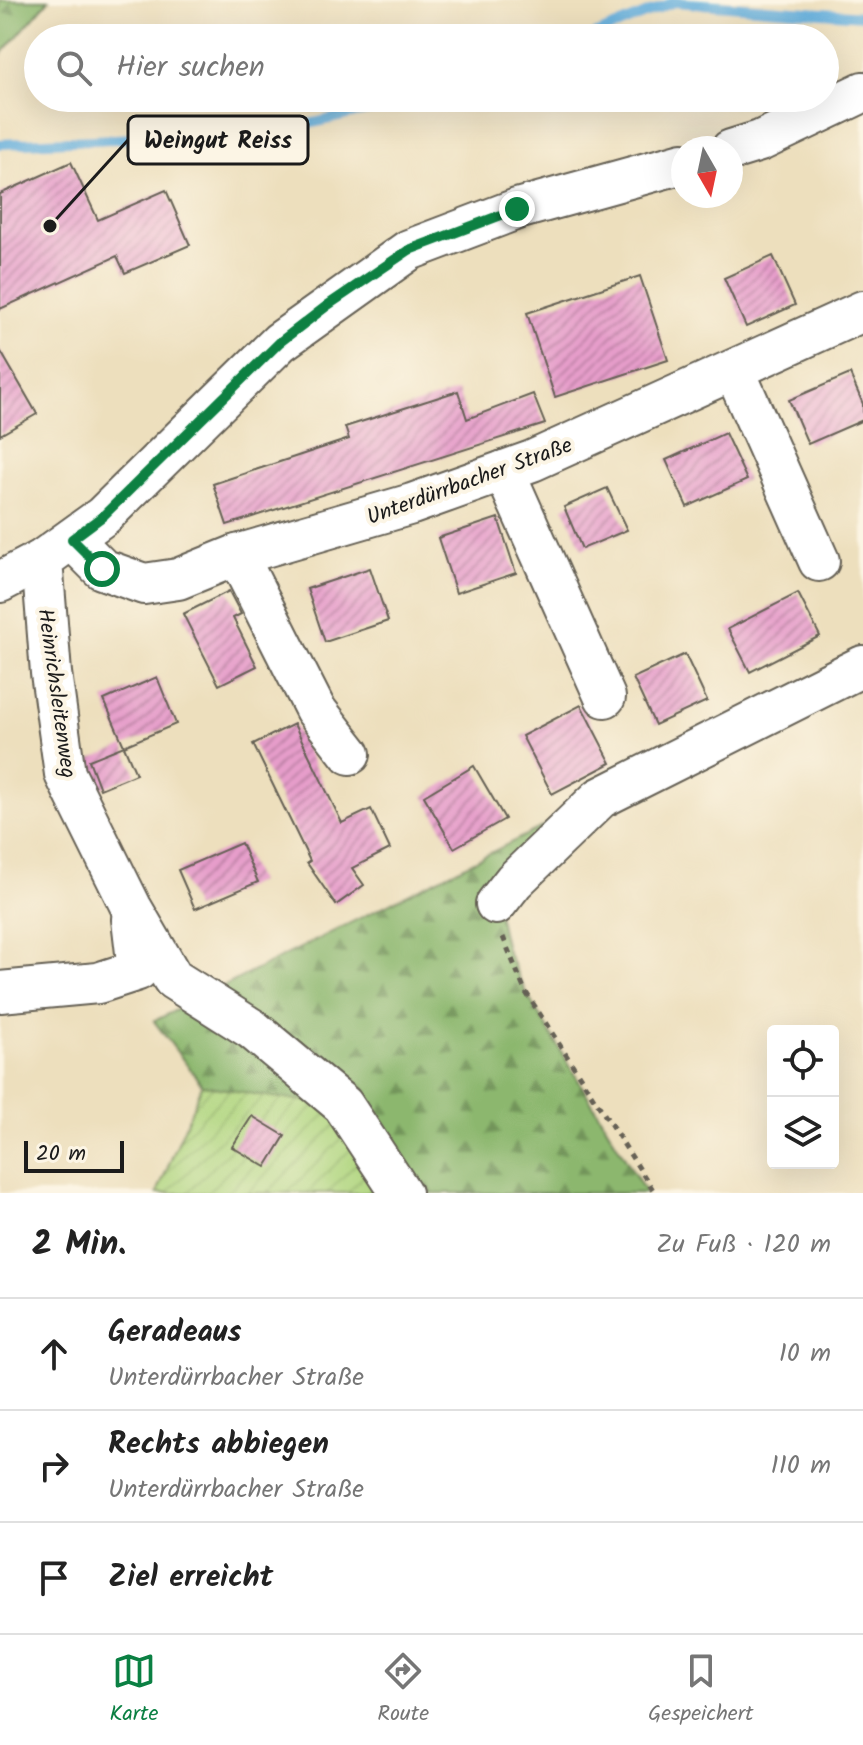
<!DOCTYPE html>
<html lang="de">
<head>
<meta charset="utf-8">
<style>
  body { margin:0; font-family:Kalam,sans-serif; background:#f2f2f2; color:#222 }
  .controls { position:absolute; right:24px; bottom:24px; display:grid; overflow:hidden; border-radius:8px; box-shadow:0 8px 32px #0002 }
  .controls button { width:72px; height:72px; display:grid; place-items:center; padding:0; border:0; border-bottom:2px solid #e0e0e0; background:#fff; color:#222; font:40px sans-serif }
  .compass { position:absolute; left:671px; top:136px; width:72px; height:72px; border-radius:50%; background:#fff; box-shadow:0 8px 32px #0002; rotate:171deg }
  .scale { position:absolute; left:24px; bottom:20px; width:100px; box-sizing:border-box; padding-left:8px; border:4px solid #1c1c1c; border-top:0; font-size:22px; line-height:28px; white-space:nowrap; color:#1c1c1c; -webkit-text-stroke:6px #fcf5e5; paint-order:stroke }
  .stop { position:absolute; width:24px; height:24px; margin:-18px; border:6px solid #0b8043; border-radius:50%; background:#fff }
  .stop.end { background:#0b8043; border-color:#fff; box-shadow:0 2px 8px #0008 }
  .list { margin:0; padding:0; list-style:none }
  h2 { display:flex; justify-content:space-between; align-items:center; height:104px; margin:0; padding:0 32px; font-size:34px }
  h2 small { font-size:26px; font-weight:400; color:#767676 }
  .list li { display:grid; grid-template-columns:52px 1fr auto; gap:24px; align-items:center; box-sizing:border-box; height:112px; padding:0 32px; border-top:2px solid #e0e0e0 }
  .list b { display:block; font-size:30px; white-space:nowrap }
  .list p { margin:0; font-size:26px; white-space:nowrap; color:#767676 }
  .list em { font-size:26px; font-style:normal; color:#767676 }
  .icon { flex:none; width:44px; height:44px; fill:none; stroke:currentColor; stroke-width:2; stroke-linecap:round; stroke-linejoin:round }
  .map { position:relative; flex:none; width:863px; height:1193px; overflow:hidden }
  .search { position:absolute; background:#fff; box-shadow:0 8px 32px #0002; left:24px; right:24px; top:24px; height:88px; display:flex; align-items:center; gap:20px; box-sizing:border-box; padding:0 28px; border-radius:44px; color:#767676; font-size:30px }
  .sheet { height:440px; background:#fff }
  nav { display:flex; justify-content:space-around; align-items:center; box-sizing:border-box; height:112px; border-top:2px solid #e0e0e0; background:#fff; font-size:22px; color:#767676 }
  nav a { display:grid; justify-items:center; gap:4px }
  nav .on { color:#0b8043 }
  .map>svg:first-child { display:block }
  .forest { fill:url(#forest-firs); stroke:#546a45; stroke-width:2 }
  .garden { fill:url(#garden-furrows); stroke:#66794e; stroke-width:2 }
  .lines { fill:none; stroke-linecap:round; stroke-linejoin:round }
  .stream { stroke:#64aedc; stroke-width:10 }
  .building { fill:url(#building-hatch) }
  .minor-casing { stroke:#656054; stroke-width:44 }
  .path { stroke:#656054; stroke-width:5; stroke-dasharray:6 6; stroke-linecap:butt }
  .minor { stroke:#fff; stroke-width:40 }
  .route { stroke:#0b8043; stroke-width:10 }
  .labels { text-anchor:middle; stroke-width:8; stroke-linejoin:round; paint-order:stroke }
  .street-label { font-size:22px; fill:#1c1c1c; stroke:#fcf5e5 }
  .leader { fill:none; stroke:#1c1c1c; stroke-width:3 }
  .callout-dot { fill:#1c1c1c; stroke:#fcf5e5; stroke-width:3 }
  .callout { fill:#fcf5e5; stroke:#1c1c1c; stroke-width:3 }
  .callout-label { font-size:24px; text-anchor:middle; font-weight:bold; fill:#1c1c1c }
</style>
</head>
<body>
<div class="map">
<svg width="863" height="1193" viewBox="0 0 863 1193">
  <defs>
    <pattern id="forest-firs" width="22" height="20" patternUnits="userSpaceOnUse" patternTransform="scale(2)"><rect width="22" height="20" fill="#8cb76e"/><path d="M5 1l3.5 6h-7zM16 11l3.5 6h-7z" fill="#72945a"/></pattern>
    <pattern id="garden-furrows" width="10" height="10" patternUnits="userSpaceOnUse" patternTransform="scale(2)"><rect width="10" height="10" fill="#b0d680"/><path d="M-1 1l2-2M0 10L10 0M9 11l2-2" fill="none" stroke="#97b76e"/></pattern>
    <pattern id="building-hatch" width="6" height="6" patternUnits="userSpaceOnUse" patternTransform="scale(2)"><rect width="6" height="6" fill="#e69dca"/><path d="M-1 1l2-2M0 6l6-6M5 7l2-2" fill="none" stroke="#ba7fa3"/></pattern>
  </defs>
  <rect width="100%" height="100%" fill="#fcf5e5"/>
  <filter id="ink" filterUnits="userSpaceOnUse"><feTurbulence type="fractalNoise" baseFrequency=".0125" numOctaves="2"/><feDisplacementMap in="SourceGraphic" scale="16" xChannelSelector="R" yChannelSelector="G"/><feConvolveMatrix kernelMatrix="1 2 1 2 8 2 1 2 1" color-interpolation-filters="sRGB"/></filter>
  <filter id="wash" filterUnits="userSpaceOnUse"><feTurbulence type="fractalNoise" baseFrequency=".006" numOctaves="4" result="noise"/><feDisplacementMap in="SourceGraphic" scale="32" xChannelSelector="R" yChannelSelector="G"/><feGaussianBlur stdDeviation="1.8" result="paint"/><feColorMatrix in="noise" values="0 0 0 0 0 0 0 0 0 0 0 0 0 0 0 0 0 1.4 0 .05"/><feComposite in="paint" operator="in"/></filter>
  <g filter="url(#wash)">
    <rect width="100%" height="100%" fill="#eddfbd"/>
    <g class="forest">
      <path d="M0 0H49L0 56Z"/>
      <path d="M600 798 496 905 506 949 525 991 646 1193H401L271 1097 202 1085 154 1021Z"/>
    </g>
    <path class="garden" d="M202 1085 271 1097 343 1105 400 1193H157Z"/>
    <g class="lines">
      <g class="stream">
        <path d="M587 38 674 2 863 16"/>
        <path d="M0 144 274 132 422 98"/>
      </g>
    </g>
    <g id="blocks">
      <g class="building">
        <path d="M71 162 98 220 166 190 190 245 125 273 117 256 0 309V194Z"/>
        <path d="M773 256 795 305 746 327 724 278Z"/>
        <path d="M640 276 668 360 555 397 527 313Z"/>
        <path d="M0 350 37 414 0 435Z"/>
        <path d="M850 374 863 404V420L808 444 789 400Z"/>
        <path d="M458 391 467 419 533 394 545 424 227 525 213 484 349 439 345 427Z"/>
        <path d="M725 433 747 480 687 507 666 460Z"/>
        <path d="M607 488 627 530 582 549 564 507Z"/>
        <path d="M498 518 516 573 456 593 438 538Z"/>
        <path d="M370 568 388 621 325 642 307 589Z"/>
        <path d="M229 591 241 614 233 618 257 666 219 685 183 614Z"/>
        <path d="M798 593 820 636 750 672 728 629Z"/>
        <path d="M685 654 707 701 655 725 633 678Z"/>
        <path d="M157 677 176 724 124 746 104 700Z"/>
        <path d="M581 705 611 763 552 794 522 736Z"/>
        <path d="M294 724 342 823 371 809 390 849 352 868 364 885 336 905 307 863 310 861 253 744Z"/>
        <path d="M124 746 136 774 100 789 89 760Z"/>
        <path d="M474 766 505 819 454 848 424 796Z"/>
        <path d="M241 843 258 882 195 909 178 870Z"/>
        <path d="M252 1116 285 1136 266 1167 232 1147Z"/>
      </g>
    </g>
  </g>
  <g filter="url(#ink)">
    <use href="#blocks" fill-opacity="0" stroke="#656054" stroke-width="2"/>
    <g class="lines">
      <g class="minor-casing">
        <g id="minor">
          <path d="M731 150 760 141 863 92"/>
          <path d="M734 370 819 561"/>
          <path d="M504 471 605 697"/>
          <path d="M72 539 102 569 144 584 178 579 237 555 412 504 532 461 863 311"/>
          <path d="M237 555 315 709 350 754"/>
          <path d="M42 560 51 673 65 774 131 907 173 979 252 1029 343 1105 401 1193"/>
          <path d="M0 582 42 560 103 516 280 342 409 250 517 209 683 163"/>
          <path d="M496 904 514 881 600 798 863 666"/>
          <path d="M0 992 98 983 138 970 132 919"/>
        </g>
      </g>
      <path class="path" d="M503 937 525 991 655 1193"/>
      <use href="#minor" class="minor"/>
    </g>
  </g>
  <g class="lines" filter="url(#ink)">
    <path class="route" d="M102 569 72 539 103 516 280 342 328 305 409 250 517 209"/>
  </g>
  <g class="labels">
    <g class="street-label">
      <text transform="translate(469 480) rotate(-20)" y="8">Unterdürrbacher Straße</text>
      <text transform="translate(58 693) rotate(82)" y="8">Heinrichsleitenweg</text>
    </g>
  </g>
  <path class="leader" d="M50 226L128 140"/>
  <circle class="callout-dot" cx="50" cy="226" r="8"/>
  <rect class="callout" x="128" y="116" width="180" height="48" rx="8"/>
  <g class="callout-label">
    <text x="218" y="148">Weingut Reiss</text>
  </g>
</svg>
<div class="controls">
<button><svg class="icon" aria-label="locate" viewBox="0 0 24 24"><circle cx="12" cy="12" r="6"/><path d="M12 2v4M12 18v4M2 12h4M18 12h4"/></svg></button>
<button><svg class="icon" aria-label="layers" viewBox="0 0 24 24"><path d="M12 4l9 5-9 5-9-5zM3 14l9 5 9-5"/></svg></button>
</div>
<svg class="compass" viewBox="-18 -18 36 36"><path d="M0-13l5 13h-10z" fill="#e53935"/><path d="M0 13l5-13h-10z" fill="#767676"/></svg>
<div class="scale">20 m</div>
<div class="stop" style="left:102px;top:569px"></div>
<div class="stop end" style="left:517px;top:209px"></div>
<div class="search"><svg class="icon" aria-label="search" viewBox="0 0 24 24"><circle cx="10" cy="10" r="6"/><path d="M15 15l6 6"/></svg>Hier suchen</div>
</div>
<section class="sheet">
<h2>2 Min.<small>Zu Fuß · 120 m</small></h2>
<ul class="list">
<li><svg class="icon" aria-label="ahead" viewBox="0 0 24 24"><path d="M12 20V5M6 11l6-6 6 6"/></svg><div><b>Geradeaus</b><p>Unterdürrbacher Straße</p></div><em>10 m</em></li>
<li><svg class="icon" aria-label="right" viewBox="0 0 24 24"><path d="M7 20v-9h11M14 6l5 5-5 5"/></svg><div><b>Rechts abbiegen</b><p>Unterdürrbacher Straße</p></div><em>110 m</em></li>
<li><svg class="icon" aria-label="arrive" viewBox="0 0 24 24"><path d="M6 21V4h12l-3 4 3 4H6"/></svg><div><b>Ziel erreicht</b></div></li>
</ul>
</section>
<nav>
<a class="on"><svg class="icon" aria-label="map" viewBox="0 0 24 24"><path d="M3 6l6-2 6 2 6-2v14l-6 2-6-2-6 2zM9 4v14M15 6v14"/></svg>Karte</a>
<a><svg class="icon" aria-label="directions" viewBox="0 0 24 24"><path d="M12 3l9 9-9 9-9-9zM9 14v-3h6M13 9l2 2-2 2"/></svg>Route</a>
<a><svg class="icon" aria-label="saved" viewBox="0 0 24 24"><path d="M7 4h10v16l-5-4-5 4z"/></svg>Gespeichert</a>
</nav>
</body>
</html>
